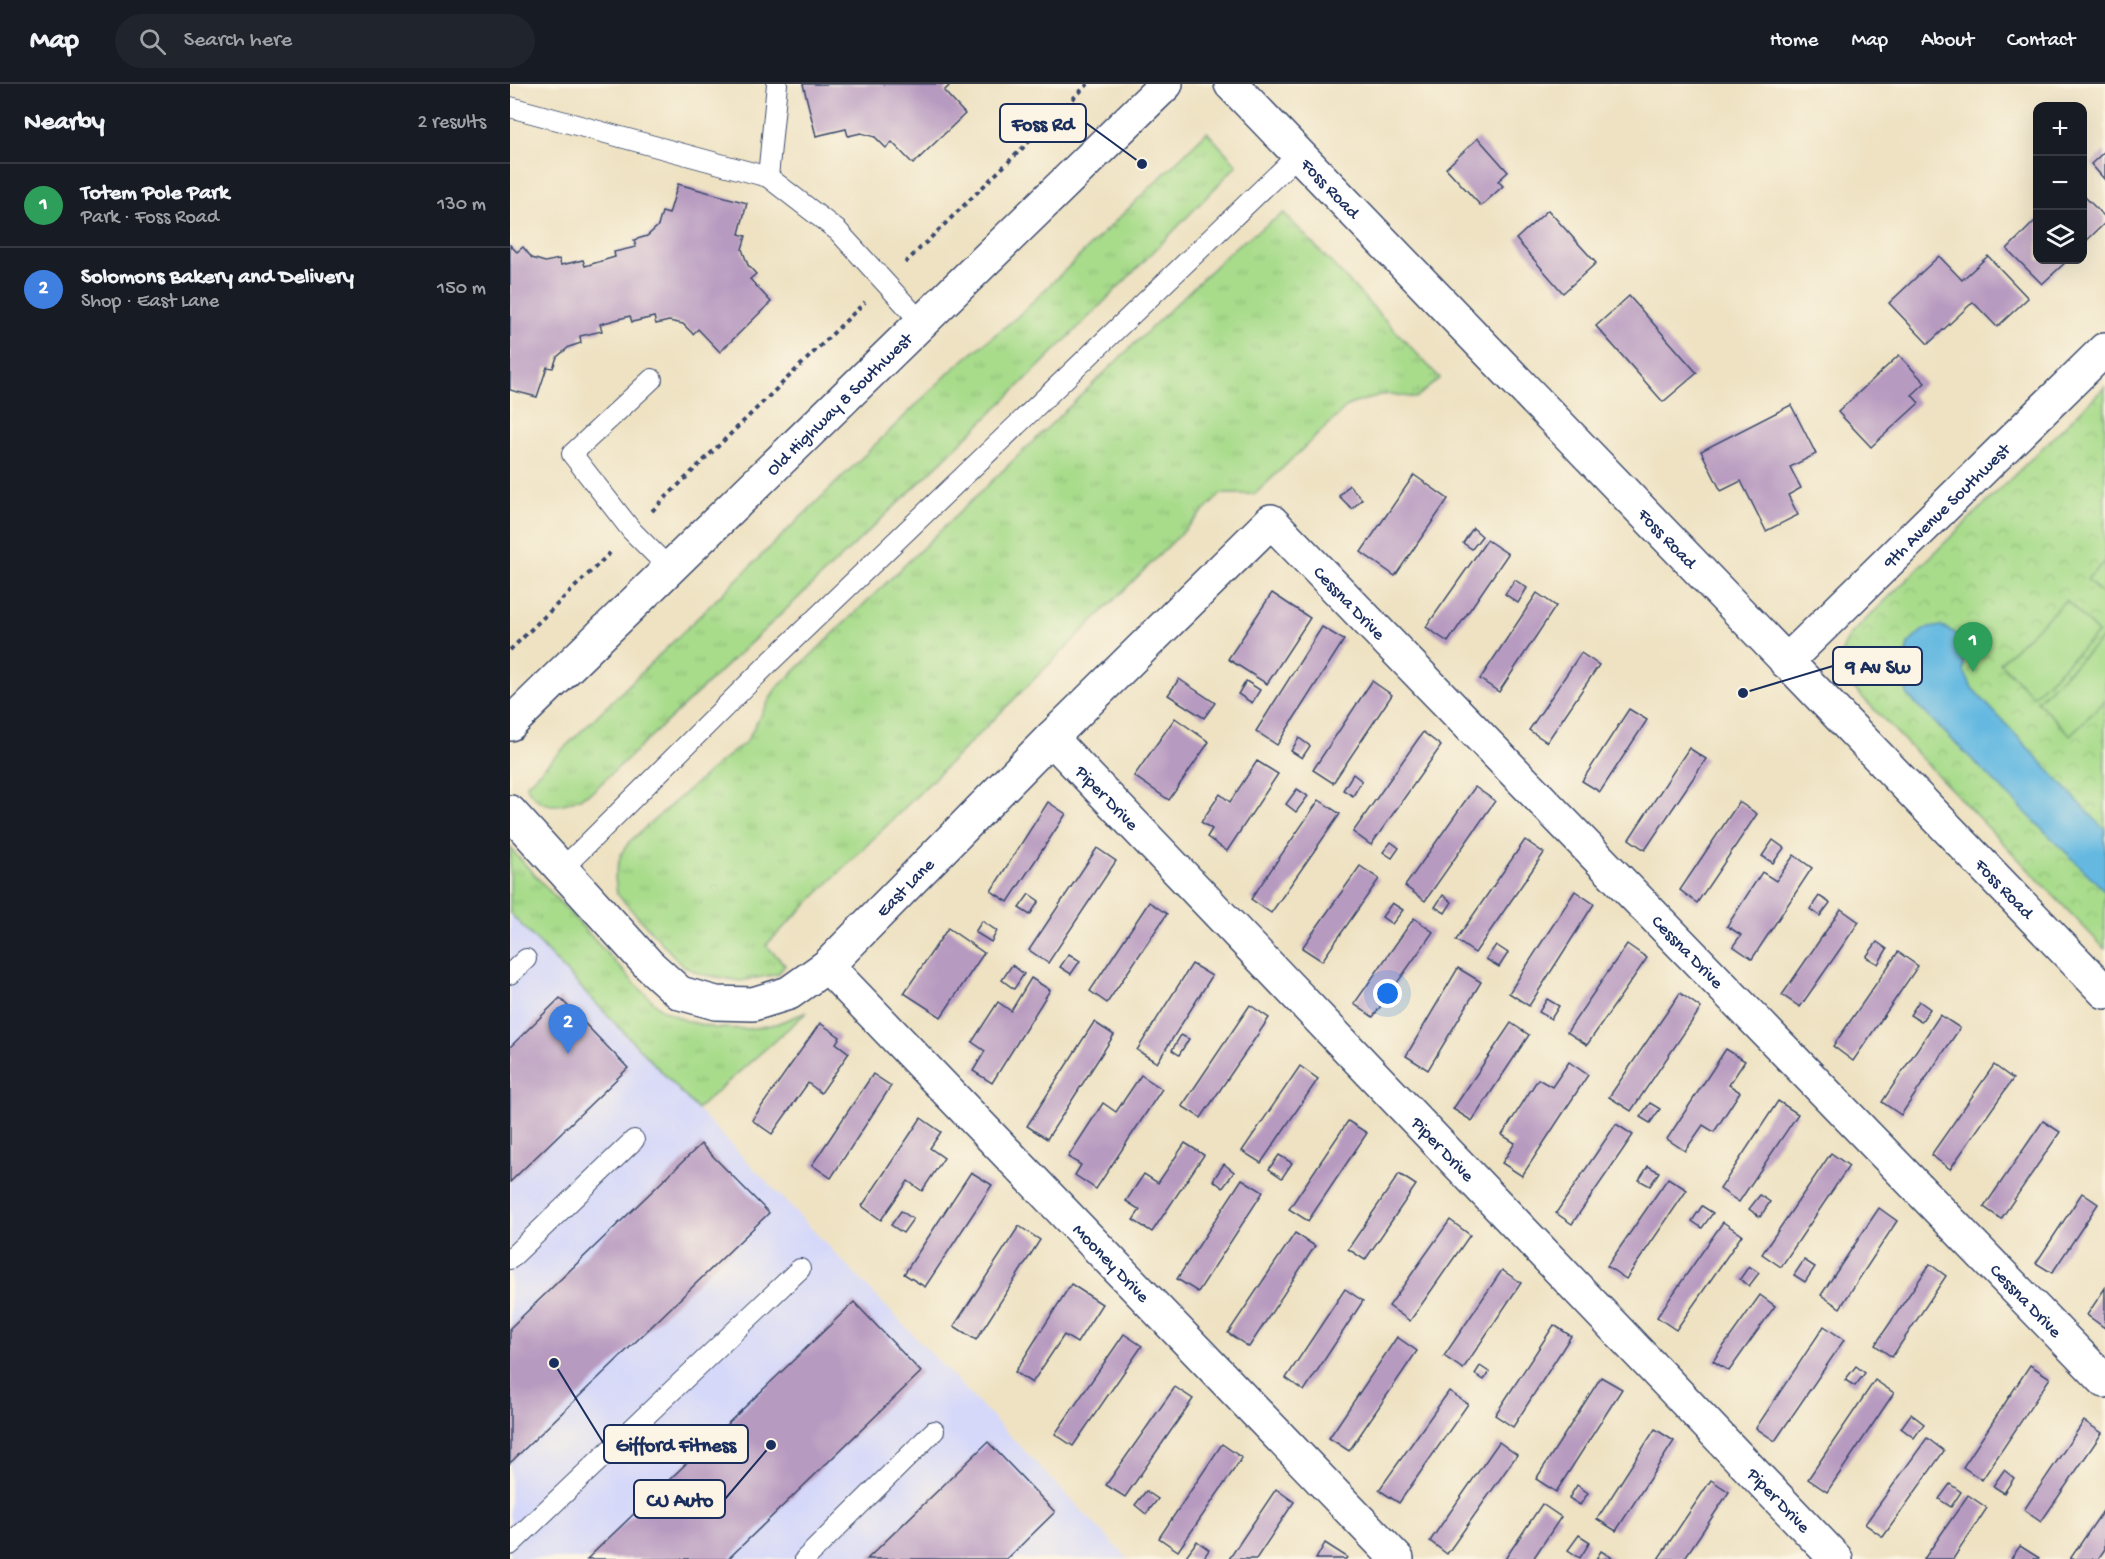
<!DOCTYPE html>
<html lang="en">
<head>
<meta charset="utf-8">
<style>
  body { margin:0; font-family:"Gochi Hand",sans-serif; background:#20242c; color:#f1f3f6 }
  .controls { position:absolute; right:18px; top:18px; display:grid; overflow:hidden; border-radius:12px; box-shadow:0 6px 24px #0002 }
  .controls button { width:54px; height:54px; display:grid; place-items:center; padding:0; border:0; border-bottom:2px solid #363941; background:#171b24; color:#f1f3f6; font:30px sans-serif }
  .you { position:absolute; left:878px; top:910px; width:21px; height:21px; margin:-15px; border:4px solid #fff; border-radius:50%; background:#1a73e8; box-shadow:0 0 0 9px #1a73e833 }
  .badge { display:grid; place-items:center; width:39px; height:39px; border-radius:50%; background:#d1495b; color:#fff; font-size:20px; font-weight:700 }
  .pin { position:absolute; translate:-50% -50px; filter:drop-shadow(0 2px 3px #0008) }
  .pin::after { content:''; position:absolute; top:32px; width:21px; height:18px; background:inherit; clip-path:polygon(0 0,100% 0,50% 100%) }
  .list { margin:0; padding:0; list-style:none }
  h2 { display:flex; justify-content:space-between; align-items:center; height:78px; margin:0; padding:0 24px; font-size:26px }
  h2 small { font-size:20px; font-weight:400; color:#9ea1a6 }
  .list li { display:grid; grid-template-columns:39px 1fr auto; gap:18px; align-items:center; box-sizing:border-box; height:84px; padding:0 24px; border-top:2px solid #363941 }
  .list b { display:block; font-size:22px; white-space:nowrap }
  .list p { margin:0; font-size:20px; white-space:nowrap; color:#9ea1a6 }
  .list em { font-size:20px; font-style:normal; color:#9ea1a6 }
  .icon { flex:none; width:33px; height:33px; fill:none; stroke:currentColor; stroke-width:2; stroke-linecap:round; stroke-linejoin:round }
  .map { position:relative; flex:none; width:1595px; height:1475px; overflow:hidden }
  header { display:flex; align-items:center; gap:36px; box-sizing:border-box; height:84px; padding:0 30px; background:#171b24; border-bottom:2px solid #363941 }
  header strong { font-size:28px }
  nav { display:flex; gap:33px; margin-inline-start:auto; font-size:21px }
  .search { width:420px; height:54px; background:#20242c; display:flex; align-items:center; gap:15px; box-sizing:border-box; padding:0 21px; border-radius:33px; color:#9ea1a6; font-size:22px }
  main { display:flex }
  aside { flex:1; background:#171b24 }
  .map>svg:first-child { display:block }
  .built { fill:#d5d8f9 }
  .grass { fill:url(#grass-tufts); stroke:#628674; stroke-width:1.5 }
  .park { fill:url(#park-crowns); stroke:#628674; stroke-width:1.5 }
  .pitch { fill:#a8dc8b; stroke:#628674; stroke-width:1.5 }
  .water { fill:#65b9e1; stroke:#4074a0; stroke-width:1.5 }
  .building { fill:#b79ac0 }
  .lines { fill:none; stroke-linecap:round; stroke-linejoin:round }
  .service-casing { stroke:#3b4a6d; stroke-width:22 }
  .minor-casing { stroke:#3b4a6d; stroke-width:36 }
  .tertiary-casing { stroke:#3b4a6d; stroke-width:36 }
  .path { stroke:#3b4a6d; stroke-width:4; stroke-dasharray:4.5 4.5; stroke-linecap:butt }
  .service { stroke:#fff; stroke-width:20 }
  .minor { stroke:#fff; stroke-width:33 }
  .tertiary { stroke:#fff; stroke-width:33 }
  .labels { text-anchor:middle; stroke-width:4.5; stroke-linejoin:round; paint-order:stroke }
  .street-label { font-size:18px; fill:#1b2f5e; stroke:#fcf5e5 }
  .leader { fill:none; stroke:#1b2f5e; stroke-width:2 }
  .callout-dot { fill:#1b2f5e; stroke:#fcf5e5; stroke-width:2 }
  .callout { fill:#fcf5e5; stroke:#1b2f5e; stroke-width:2 }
  .callout-label { font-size:20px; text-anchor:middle; font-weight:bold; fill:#1b2f5e }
</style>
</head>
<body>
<header>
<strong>Map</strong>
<div class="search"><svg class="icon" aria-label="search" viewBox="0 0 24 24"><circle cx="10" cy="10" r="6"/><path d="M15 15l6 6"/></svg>Search here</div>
<nav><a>Home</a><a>Map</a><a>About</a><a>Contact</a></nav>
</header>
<main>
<aside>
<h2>Nearby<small>2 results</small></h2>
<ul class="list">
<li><span class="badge" style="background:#2e9e5b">1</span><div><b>Totem Pole Park</b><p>Park · Foss Road</p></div><em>130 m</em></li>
<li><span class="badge" style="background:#3f7fe0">2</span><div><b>Solomons Bakery and Delivery</b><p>Shop · East Lane</p></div><em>150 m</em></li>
</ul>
</aside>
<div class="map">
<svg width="1595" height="1475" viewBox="0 0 1595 1475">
  <defs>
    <pattern id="grass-tufts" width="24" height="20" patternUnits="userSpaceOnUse" patternTransform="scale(1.5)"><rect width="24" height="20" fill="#a8dc8b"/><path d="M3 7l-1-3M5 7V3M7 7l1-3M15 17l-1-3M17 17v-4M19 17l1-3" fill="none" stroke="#90bd7a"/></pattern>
    <pattern id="park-crowns" width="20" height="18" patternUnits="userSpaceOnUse" patternTransform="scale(1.5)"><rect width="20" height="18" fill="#a8dc8b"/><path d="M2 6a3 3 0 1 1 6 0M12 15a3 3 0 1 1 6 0" fill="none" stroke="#90bd7a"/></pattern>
  </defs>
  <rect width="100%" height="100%" fill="#fcf5e5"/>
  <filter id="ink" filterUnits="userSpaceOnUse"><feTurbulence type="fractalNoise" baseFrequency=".0167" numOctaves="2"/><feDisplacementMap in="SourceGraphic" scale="12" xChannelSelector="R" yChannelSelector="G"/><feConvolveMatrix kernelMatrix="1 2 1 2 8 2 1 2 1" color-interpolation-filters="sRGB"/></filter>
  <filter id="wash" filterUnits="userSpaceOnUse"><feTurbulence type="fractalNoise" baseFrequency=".008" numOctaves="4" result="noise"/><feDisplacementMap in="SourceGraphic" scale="24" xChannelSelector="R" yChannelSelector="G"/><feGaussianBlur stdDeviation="1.35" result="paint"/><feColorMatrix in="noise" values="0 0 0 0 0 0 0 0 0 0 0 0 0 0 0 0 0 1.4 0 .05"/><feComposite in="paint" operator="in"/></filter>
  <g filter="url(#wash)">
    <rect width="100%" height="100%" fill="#eee2c2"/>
    <path class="built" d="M0 829 187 1025 618 1475H0Z"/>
    <g class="grass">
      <path d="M697 48 727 81C521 298 301 502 83 707 59 721 31 732 16 701L444 284 507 233Z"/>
      <path d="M774 129 930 294 906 314 881 310 870 311 839 321 745 410H711L256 861 275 881 268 890 230 897 190 890 172 881 107 810 105 793 111 770 119 758 209 679 236 658 265 606 725 163Z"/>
      <path d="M0 764 128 903 151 925 177 937 205 944 240 945 266 940 297 928 187 1025 0 829Z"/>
    </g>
    <path class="park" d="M1595 303V865L1334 594C1328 576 1331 563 1342 549Z"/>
    <g class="pitch">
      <path d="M1595 478V513L1577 495Z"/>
      <path d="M1556 516 1588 549 1523 612 1490 579Z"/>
      <path d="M1593 554 1595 557V617L1560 651 1527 617Z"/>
    </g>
    <path class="water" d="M1431 542 1447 550 1454 568V587L1462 604 1595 746V807L1398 612 1392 590 1398 560 1414 545Z"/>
    <g id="blocks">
      <g class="building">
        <path d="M293 0H437L439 2 434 7 455 30 403 80 382 58 376 64 365 53 351 49 338 52 336 45 306 52Z"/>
        <path d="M968 54 998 88 988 97 993 102 971 122 936 84Z"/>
        <path d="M1595 67V96L1581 80Z"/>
        <path d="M168 100 237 119 229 150 236 152 232 165 238 181 246 190 240 195 261 218 210 268 188 245 183 250 173 240 159 237 146 240 144 233 122 238 120 232 90 240 92 247 70 252 71 259 59 263 47 273 43 284 37 283 27 313 0 306V161L7 168 13 163 22 174 35 178 49 175 51 181 73 176 75 182 105 173 104 168 126 163 124 156 137 152 148 142 152 128 159 130Z"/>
        <path d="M1572 110 1595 133V139L1572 161Z"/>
        <path d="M1038 126 1086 179 1053 209 1006 155Z"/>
        <path d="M1528 134V176H1558L1532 200 1497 165Z"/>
        <path d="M1429 172 1452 196 1478 172 1518 214 1487 243 1463 218 1418 260 1379 219Z"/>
        <path d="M1119 212 1187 289 1153 318 1086 242Z"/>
        <path d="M1389 271 1415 299 1402 311 1409 319 1361 363 1328 328Z"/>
        <path d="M1281 321 1306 370 1280 383 1291 404 1278 411 1288 431 1256 447 1231 397 1211 407 1191 367Z"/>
        <path d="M904 391 938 415 885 492 851 468Z"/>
        <path d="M839 401 852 415 842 425 829 412Z"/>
        <path d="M963 444 972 452 962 465 953 459Z"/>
        <path d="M977 456 998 470 938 558 916 543Z"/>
        <path d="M1005 496 1017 504 1008 519 995 510Z"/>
        <path d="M762 509 800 534 757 600 718 575Z"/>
        <path d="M1027 509 1046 522 989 608 970 595Z"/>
        <path d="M812 543 834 556 767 661 746 647Z"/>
        <path d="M1071 569 1089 581 1037 658 1019 646Z"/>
        <path d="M669 595 705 619 694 634 658 611Z"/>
        <path d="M736 597 750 606 742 619 728 610Z"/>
        <path d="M862 597 882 611 823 699 803 686Z"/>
        <path d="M1119 625 1137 636 1090 708 1072 697Z"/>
        <path d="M665 634 699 658 659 716 624 692Z"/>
        <path d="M913 648 931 662 861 761 843 748Z"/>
        <path d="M789 654 800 662 792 674 781 667Z"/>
        <path d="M1179 664 1196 675 1135 766 1119 755Z"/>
        <path d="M747 677 768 690 717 767 697 753 702 745 691 738 710 710 720 718Z"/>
        <path d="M843 690 852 697 843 712 833 706Z"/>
        <path d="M965 703 985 717 915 817 895 802Z"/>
        <path d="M787 705 798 712 786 728 776 720Z"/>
        <path d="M809 716 830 730 761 829 741 815Z"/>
        <path d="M538 718 556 730 498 818 481 807Z"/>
        <path d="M1229 718 1247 730 1187 819 1170 806Z"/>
        <path d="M1015 756 1034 769 965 869 946 856Z"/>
        <path d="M1263 756 1274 764 1263 779 1252 772Z"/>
        <path d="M881 758 889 764 882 774 873 768Z"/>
        <path d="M587 764 606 777 538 879 519 866Z"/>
        <path d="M1284 771 1302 784 1242 875 1223 862 1231 851 1217 842 1252 788 1266 797Z"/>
        <path d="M850 782 869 795 812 877 792 864Z"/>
        <path d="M1065 807 1084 820 1019 922 999 909Z"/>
        <path d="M519 810 529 817 520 831 509 824Z"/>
        <path d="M933 811 942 818 935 829 925 823Z"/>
        <path d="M1309 812 1320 819 1310 832 1300 825Z"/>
        <path d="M639 818 657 830 597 919 580 907Z"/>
        <path d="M882 819 893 826 882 840 872 833Z"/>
        <path d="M1331 825 1349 838 1290 923 1272 911Z"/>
        <path d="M904 834 923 848 863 933 844 920Z"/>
        <path d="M472 837 487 847 481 858 465 848Z"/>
        <path d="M438 844 474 869 431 933 394 909Z"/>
        <path d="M1367 858 1377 865 1368 880 1356 873Z"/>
        <path d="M1117 860 1137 874 1077 961 1057 948Z"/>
        <path d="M986 861 998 869 989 883 976 875Z"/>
        <path d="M1388 868 1408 882 1343 977 1323 962Z"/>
        <path d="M559 870 570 877 561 890 550 883Z"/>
        <path d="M682 880 702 892 647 979 627 966Z"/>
        <path d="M502 881 514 890 504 905 492 896Z"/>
        <path d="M948 884 971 898 918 986 896 972Z"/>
        <path d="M521 894 540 906 482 999 463 987 475 967 462 958 488 918 501 927Z"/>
        <path d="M1170 909 1191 924 1121 1027 1099 1013Z"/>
        <path d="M50 914 118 984 0 1098V963Z"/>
        <path d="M1037 915 1049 922 1041 935 1029 928Z"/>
        <path d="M1409 917 1420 925 1411 938 1400 931Z"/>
        <path d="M740 921 759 934 691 1034 672 1022Z"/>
        <path d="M1430 931 1450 944 1391 1031 1372 1018Z"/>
        <path d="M584 938 604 951 537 1055 517 1042Z"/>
        <path d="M310 939 330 953 326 959 339 969 311 1009 298 999 262 1050 242 1036Z"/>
        <path d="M1001 939 1019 951 962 1037 943 1025Z"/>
        <path d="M671 951 679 955 669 971 662 966Z"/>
        <path d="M1216 965 1235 977 1219 1001 1230 1008 1204 1048 1193 1041 1175 1067 1157 1055Z"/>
        <path d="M1059 978 1078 991 1012 1092 992 1079 1005 1059 992 1051 1028 995 1042 1003Z"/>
        <path d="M1484 981 1503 995 1440 1085 1421 1071Z"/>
        <path d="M790 982 808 995 751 1079 732 1067Z"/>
        <path d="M363 990 381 1002 321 1094 302 1081Z"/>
        <path d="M631 991 652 1005 586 1105 565 1091 571 1081 558 1073 593 1019 606 1028Z"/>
        <path d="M1268 1017 1288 1030 1229 1118 1210 1105Z"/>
        <path d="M1140 1019 1150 1025 1140 1039 1130 1033Z"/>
        <path d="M411 1034 431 1048 420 1064 434 1074 412 1107 398 1097 371 1136 352 1122Z"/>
        <path d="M838 1037 857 1049 798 1137 779 1125Z"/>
        <path d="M1533 1037 1550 1048 1491 1135 1474 1123Z"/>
        <path d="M1106 1040 1123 1051 1062 1140 1046 1129Z"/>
        <path d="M675 1059 694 1071 642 1148 623 1136 630 1126 616 1117 634 1090 648 1099Z"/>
        <path d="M191 1060 259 1129 0 1379V1244Z"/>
        <path d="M1321 1069 1339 1082 1271 1183 1252 1170Z"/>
        <path d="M769 1071 782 1079 772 1094 759 1085Z"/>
        <path d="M714 1080 724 1088 713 1104 703 1096Z"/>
        <path d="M1138 1082 1149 1088 1140 1102 1129 1096Z"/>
        <path d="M461 1088 482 1101 415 1203 394 1190Z"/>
        <path d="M889 1090 906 1101 855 1176 838 1165Z"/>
        <path d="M1158 1094 1177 1106 1116 1195 1097 1182Z"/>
        <path d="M732 1095 753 1108 688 1208 667 1195Z"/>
        <path d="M1572 1109 1588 1120 1542 1189 1526 1179Z"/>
        <path d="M1250 1111 1260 1118 1250 1133 1239 1125Z"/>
        <path d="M1192 1122 1203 1129 1192 1144 1182 1137Z"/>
        <path d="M1369 1124 1387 1137 1330 1224 1311 1211Z"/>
        <path d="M391 1127 403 1135 393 1149 381 1141Z"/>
        <path d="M940 1136 960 1151 900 1237 879 1222Z"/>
        <path d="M1213 1138 1232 1151 1166 1246 1147 1233Z"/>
        <path d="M509 1142 530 1156 466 1256 444 1242Z"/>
        <path d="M785 1149 805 1162 739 1263 718 1249Z"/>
        <path d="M1294 1176 1305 1183 1295 1198 1284 1191Z"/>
        <path d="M1420 1180 1436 1192 1382 1273 1365 1261Z"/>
        <path d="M1239 1182 1249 1189 1239 1202 1230 1195Z"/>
        <path d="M992 1186 1011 1199 953 1285 934 1272Z"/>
        <path d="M561 1200 592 1220 567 1259 554 1251 522 1299 505 1288Z"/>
        <path d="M1595 1204V1244L1577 1231Z"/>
        <path d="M835 1205 853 1217 794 1307 776 1294Z"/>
        <path d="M1250 1211 1265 1222 1219 1287 1203 1277Z"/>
        <path d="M344 1218 411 1288 218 1475H77Z"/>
        <path d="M1044 1241 1061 1252 1003 1343 985 1331Z"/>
        <path d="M1314 1242 1334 1256 1265 1357 1246 1344Z"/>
        <path d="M614 1250 632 1262 563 1362 545 1350Z"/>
        <path d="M887 1253 907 1267 839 1367 819 1354Z"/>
        <path d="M1520 1281 1540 1294 1472 1396 1453 1383Z"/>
        <path d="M970 1282 979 1288 974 1296 965 1290Z"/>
        <path d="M1346 1282 1355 1289 1345 1302 1335 1296Z"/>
        <path d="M1091 1293 1112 1305 1046 1408 1026 1395Z"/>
        <path d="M1365 1296 1384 1309 1317 1408 1298 1395Z"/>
        <path d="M665 1303 683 1315 615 1413 596 1401Z"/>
        <path d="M939 1307 958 1320 889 1419 869 1406Z"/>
        <path d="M1401 1330 1414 1340 1404 1354 1391 1344Z"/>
        <path d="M1574 1337 1592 1349 1531 1438 1514 1426Z"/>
        <path d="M1145 1345 1164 1357 1106 1447 1087 1435Z"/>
        <path d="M1417 1354 1434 1367 1373 1453 1355 1440Z"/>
        <path d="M478 1358 545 1428 497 1475H357Z"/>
        <path d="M989 1358 1007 1371 937 1470 920 1457Z"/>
        <path d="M712 1360 732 1374 668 1467 649 1454Z"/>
        <path d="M1494 1386 1504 1394 1494 1409 1483 1402Z"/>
        <path d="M1201 1396 1219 1408 1174 1475H1148Z"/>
        <path d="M1440 1400 1451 1408 1441 1423 1429 1415Z"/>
        <path d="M1067 1401 1078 1409 1070 1421 1059 1414Z"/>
        <path d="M766 1405 784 1418 746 1475H719Z"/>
        <path d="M636 1407 648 1415 636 1430 625 1421Z"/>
        <path d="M1458 1411 1477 1424 1443 1475H1414Z"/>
        <path d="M1032 1420 1051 1433 1023 1475H995Z"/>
        <path d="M1595 1424V1465L1588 1475H1560Z"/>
        <path d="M1069 1451 1080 1458 1070 1474 1058 1466Z"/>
        <path d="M687 1457 699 1466 693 1475H680L676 1472Z"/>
        <path d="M815 1459 837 1473 836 1475H806Z"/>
        <path d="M1510 1462 1529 1474 1528 1475H1501Z"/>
        <path d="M1091 1467 1104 1475H1086Z"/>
      </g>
    </g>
  </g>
  <g filter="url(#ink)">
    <use href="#blocks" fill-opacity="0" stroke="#3b4a6d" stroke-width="1.5"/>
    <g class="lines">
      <g class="service-casing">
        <g id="service">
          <path d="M0 23 258 93 328 147 412 239"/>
          <path d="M258 93 267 0"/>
          <path d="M142 295 62 370 122 447 160 485"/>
          <path d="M52 785 257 581 789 70"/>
          <path d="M0 890 16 875"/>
          <path d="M0 1175 124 1056"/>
          <path d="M0 1461 290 1185"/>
          <path d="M295 1475 424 1347"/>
        </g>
      </g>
      <g class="minor-casing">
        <g id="minor">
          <path id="s1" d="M1276 578 1595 265"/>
          <path id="s2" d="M541 654 1326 1475"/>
          <path id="s3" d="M0 728 139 881 170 909 206 919 243 920 279 909 317 882 541 654 761 437 1595 1297"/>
          <path id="s4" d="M317 882 887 1475"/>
        </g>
      </g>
      <g class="tertiary-casing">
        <g id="tertiary">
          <path id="s5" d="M721 0 1595 908"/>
          <path id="s6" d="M0 640 656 0"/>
        </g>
      </g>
      <g class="path">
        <path d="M395 179 578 0"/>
        <path d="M142 427 355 218"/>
        <path d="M0 566 103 466"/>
      </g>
      <use href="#service" class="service"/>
      <use href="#minor" class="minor"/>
      <use href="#tertiary" class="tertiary"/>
    </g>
  </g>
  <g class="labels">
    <g class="street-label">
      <text dy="6" stroke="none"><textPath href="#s5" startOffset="144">Foss Road</textPath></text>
      <text dy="6" stroke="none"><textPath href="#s6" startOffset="459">Old Highway 8 Southwest</textPath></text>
      <text dy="6" stroke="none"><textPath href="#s1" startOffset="224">9th Avenue Southwest</textPath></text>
      <text dy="6" stroke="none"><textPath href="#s5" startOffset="630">Foss Road</textPath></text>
      <text dy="6" stroke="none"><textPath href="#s3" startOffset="1149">Cessna Drive</textPath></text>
      <text dy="6" stroke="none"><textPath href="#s2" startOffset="82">Piper Drive</textPath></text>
      <text dy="6" stroke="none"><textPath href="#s3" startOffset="518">East Lane</textPath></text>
      <text dy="6" stroke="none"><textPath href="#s5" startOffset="1116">Foss Road</textPath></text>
      <text dy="6" stroke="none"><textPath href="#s3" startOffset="1635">Cessna Drive</textPath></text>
      <text dy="6" stroke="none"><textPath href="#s2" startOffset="568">Piper Drive</textPath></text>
      <text dy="6" stroke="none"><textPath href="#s4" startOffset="411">Mooney Drive</textPath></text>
      <text dy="6" stroke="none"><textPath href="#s3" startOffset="2121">Cessna Drive</textPath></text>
      <text dy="6" stroke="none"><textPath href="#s2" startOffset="1054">Piper Drive</textPath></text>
    </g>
  </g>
  <path class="leader" d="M632 80L576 39M1233 609L1323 582M44 1279L94 1360M261 1361L215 1415"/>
  <g class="callout-dot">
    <circle cx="632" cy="80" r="6"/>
    <circle cx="1233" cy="609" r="6"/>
    <circle cx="44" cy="1279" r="6"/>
    <circle cx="261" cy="1361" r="6"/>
  </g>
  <g class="callout">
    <rect x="490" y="20" width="86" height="38" rx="6"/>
    <rect x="1323" y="563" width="89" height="38" rx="6"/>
    <rect x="94" y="1341" width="144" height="38" rx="6"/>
    <rect x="124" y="1396" width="91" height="38" rx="6"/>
  </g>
  <g class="callout-label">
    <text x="533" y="46">Foss Rd</text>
    <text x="1368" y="589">9 Av Sw</text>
    <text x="166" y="1367">Gifford Fitness</text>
    <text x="170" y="1422">CU Auto</text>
  </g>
</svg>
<div class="controls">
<button>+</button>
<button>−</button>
<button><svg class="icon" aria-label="layers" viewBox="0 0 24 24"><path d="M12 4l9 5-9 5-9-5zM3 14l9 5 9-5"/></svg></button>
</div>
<div class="you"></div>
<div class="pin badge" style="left:1463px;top:588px;background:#2e9e5b">1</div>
<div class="pin badge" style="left:58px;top:970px;background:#3f7fe0">2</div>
</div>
</main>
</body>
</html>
